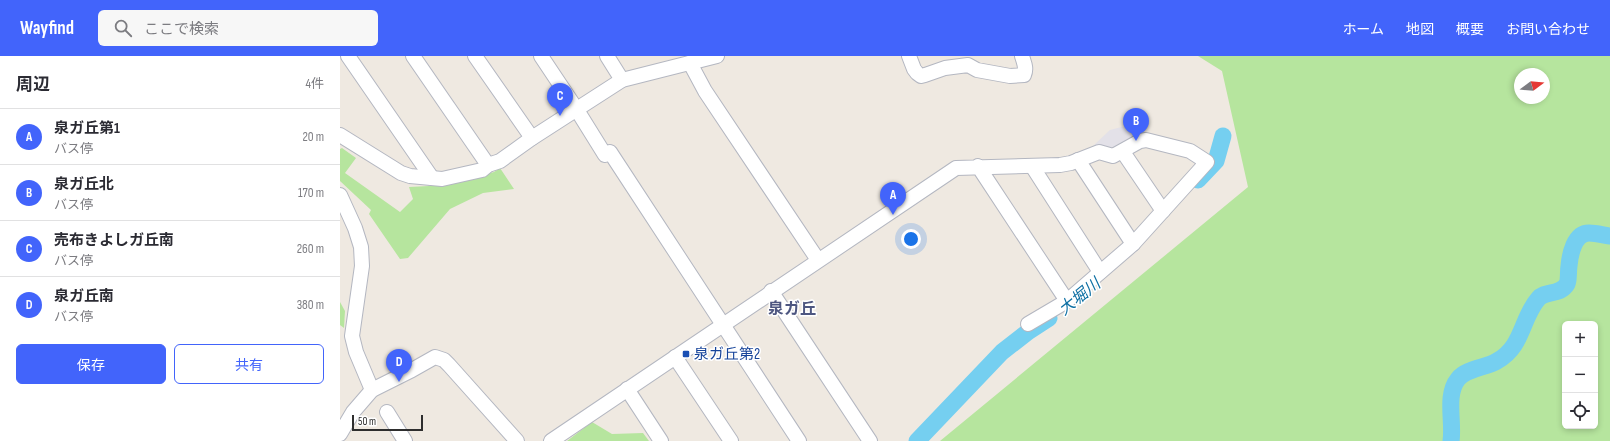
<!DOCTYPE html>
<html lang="ja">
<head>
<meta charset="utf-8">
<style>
  body { margin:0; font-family:"Sofia Sans Condensed","Noto Sans JP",sans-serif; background:#f7f7f7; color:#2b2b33 }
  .controls { position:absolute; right:12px; bottom:12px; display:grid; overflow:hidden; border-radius:6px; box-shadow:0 2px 6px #0003 }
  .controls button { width:36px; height:36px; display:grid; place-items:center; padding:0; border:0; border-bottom:1px solid #e1e1e2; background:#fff; color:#2b2b33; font:20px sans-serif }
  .compass { position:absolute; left:1174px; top:12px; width:36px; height:36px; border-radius:50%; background:#fff; box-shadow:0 2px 6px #0003; rotate:74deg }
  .scale { position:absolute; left:12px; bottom:10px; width:71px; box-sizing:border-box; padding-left:4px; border:2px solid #2e2e2e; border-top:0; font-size:11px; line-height:14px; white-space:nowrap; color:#2e2e2e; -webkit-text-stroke:3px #fff; paint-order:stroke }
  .you { position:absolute; left:571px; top:183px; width:14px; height:14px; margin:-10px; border:3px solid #fff; border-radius:50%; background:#1a73e8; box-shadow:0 0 0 6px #1a73e833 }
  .badge { display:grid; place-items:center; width:26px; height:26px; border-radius:50%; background:#4264fb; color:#fff; font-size:13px; font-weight:700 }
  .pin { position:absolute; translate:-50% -33px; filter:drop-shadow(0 1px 2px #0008) }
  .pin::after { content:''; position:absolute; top:21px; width:14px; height:12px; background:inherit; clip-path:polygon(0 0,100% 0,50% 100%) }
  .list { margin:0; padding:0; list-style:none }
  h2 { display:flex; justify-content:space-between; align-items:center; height:52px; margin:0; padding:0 16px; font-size:17px }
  h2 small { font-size:13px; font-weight:400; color:#7c7c81 }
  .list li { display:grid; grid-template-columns:26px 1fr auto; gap:12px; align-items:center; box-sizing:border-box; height:56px; padding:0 16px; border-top:1px solid #e1e1e2 }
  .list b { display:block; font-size:15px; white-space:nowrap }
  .list p { margin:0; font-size:13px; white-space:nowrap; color:#7c7c81 }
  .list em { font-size:13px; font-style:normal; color:#7c7c81 }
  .actions { display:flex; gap:8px; padding:12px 16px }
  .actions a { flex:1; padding:9px 0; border:1px solid #4264fb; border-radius:6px; text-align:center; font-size:14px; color:#4264fb }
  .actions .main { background:#4264fb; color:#fff }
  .icon { flex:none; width:22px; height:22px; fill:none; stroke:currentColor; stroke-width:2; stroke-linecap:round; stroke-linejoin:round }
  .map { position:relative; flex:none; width:1270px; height:385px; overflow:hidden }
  header { display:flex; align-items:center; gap:24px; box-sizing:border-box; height:56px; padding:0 20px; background:#4264fb; color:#fff }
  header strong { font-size:19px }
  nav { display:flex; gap:22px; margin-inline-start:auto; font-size:14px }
  .search { width:280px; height:36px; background:#f7f7f7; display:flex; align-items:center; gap:10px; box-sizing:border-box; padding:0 14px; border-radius:6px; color:#7c7c81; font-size:15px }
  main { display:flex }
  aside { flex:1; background:#fff }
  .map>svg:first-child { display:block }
  .industrial { fill:#e3e1e8 }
  .green { fill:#b6e59e; fill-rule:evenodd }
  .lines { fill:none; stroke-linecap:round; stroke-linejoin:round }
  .river { stroke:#75cff0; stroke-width:17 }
  .minor-casing { stroke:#b4b7c1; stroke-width:16 }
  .minor { stroke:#fff; stroke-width:14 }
  .transit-dot { fill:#1a4fb4; stroke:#fff; stroke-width:1.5 }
  .labels { text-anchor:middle; stroke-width:3; stroke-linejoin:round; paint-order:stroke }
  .transit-label { font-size:15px; fill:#164399; stroke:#fff; text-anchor:start }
  .water-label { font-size:16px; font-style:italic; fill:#0d6fa3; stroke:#fff }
  .neighbourhood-label { font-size:16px; font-weight:bold; fill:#4d5680; stroke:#fff }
</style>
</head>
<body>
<header>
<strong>Wayfind</strong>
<div class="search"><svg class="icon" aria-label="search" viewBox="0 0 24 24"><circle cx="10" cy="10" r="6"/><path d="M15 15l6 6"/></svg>ここで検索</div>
<nav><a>ホーム</a><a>地図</a><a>概要</a><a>お問い合わせ</a></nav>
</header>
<main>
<aside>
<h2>周辺<small>4件</small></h2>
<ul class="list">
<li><span class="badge">A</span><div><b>泉ガ丘第1</b><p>バス停</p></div><em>20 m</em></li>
<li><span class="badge">B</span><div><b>泉ガ丘北</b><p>バス停</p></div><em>170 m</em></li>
<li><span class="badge">C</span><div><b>売布きよしガ丘南</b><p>バス停</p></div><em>260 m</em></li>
<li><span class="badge">D</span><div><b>泉ガ丘南</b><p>バス停</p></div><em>380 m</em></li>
</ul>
<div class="actions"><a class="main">保存</a><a>共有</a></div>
</aside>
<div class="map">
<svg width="1270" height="385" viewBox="0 0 1270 385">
  <rect width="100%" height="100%" fill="#efe9e1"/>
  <path class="industrial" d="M793 68 799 79 772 94 753 90 770 74Z"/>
  <g class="green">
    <path d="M858 0H1270V385H600L908 131 882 15ZM1180 18H1204V42H1180ZM1225 268H1255V370H1225Z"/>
    <path d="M2 92 16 102 5 117 60 156 73 143 69 131 109 129 154 116 160 112 174 133 143 137 110 153 68 202 60 203 29 158 31 154 0 125V93Z"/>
    <path d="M0 246 5 255 4 272 0 269Z"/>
    <path d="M252 366 272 378 303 377 309 385H227Z"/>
  </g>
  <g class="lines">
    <g class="river">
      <path d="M858 124 876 105 883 80"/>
      <path d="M577 385 662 296 689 275 709 262"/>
      <path d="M1111 385C1114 366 1105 339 1118 323 1127 312 1146 312 1157 305 1183 291 1181 263 1198 243 1205 234 1220 240 1227 228 1229 224 1228 216 1229 210 1230 199 1234 177 1249 177 1256 177 1263 179 1270 180"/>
    </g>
    <g class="minor-casing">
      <g id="minor">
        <path d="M8 0 92 122"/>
        <path d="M73 0 148 109"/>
        <path d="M135 0 192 82"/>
        <path d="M201 0 237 54 265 99 270 96 459 385"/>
        <path d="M267 0 282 24"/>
        <path d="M569 0 574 13 577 17 581 20 585 19 605 12 628 9 637 14 670 20 684 19C687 12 684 7 682 0"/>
        <path d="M350 7 365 35 478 204"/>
        <path d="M0 79 61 117 70 120 102 123 142 114 148 109 160 105 192 82 282 24 377 0"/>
        <path d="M783 96 823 155"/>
        <path d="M738 104 793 188"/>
        <path d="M692 110 760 216"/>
        <path d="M0 139 15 172 21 191 22 210 12 280 16 296 32 334"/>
        <path d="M431 235 530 385"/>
        <path d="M688 268 727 245"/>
        <path d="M335 301 391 385"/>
        <path d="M287 333 321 385"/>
        <path d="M47 356 65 385"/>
        <path d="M0 378 13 356 32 334 72 314 95 301 104 304 109 309 177 385"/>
        <path d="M211 385 616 112 720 109 731 107 759 96 773 100 800 85 806 84 850 95 867 106 793 188 727 245 638 110"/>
      </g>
    </g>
    <use href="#minor" class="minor"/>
  </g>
  <rect class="transit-dot" x="342" y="294" width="8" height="8" rx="2"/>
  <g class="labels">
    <g class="transit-label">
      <text x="354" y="303">泉ガ丘第2</text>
    </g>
    <g class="water-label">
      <text transform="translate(739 240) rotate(-39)" y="6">大堀川</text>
    </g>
    <g class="neighbourhood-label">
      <text x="452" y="258">泉ガ丘</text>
    </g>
  </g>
</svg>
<div class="controls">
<button>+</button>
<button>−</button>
<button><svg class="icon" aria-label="locate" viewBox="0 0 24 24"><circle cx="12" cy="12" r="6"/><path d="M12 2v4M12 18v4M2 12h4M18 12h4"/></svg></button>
</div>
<svg class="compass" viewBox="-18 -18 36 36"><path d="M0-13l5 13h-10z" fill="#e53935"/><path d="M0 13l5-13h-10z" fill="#7c7c81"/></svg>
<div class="scale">50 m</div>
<div class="you"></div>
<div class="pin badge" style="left:553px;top:159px">A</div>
<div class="pin badge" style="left:796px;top:85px">B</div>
<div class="pin badge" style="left:220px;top:60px">C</div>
<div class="pin badge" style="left:59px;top:326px">D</div>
</div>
</main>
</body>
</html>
